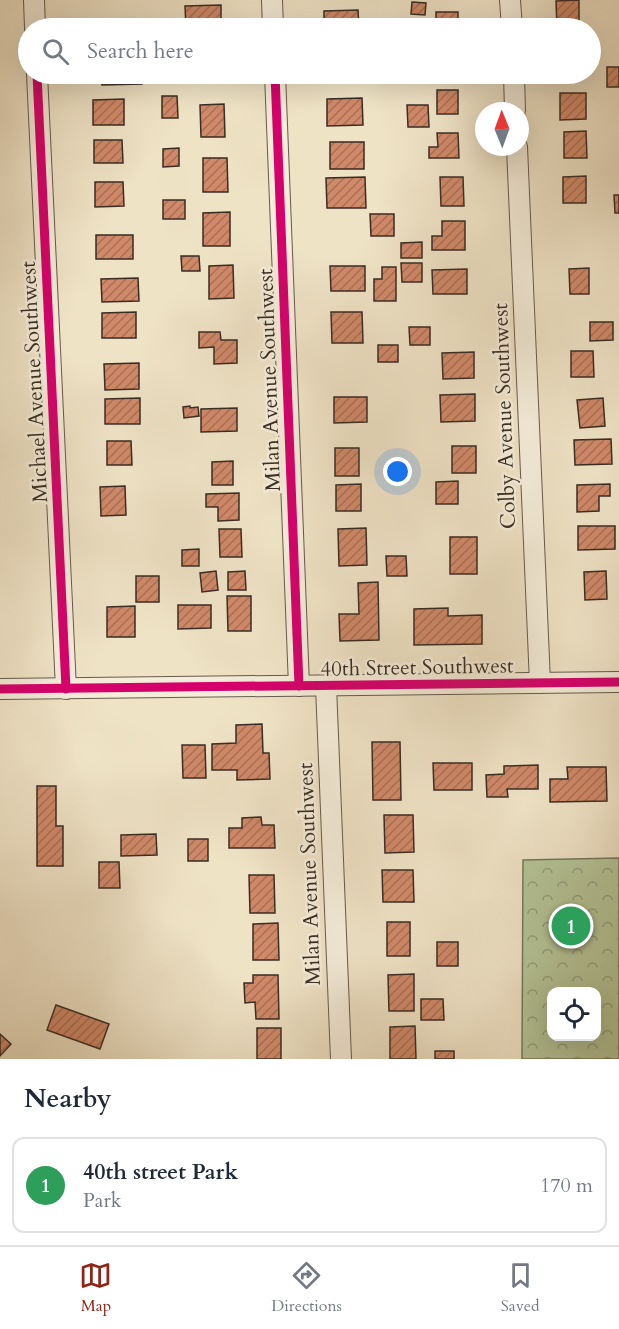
<!DOCTYPE html>
<html lang="en">
<head>
<meta charset="utf-8">
<style>
  body { margin:0; font-family:Cardo,serif; background:#f6f6f7; color:#1f2937 }
  .controls { position:absolute; right:18px; bottom:18px; display:grid; overflow:hidden; border-radius:12px; box-shadow:0 6px 24px #0002 }
  .controls button { width:54px; height:54px; display:grid; place-items:center; padding:0; border:0; border-bottom:2px solid #e0e1e3; background:#fff; color:#1f2937; font:30px sans-serif }
  .compass { position:absolute; left:475px; top:102px; width:54px; height:54px; border-radius:50%; background:#fff; box-shadow:0 6px 24px #0002; rotate:359deg }
  .you { position:absolute; left:398px; top:472px; width:21px; height:21px; margin:-15px; border:4px solid #fff; border-radius:50%; background:#1a73e8; box-shadow:0 0 0 9px #1a73e833 }
  .badge { display:grid; place-items:center; width:39px; height:39px; border-radius:50%; background:#8f2418; color:#fff; font-size:20px; font-weight:700 }
  .pin { position:absolute; translate:-50% -50%; border:3px solid #fff; box-shadow:0 2px 6px #0006 }
  .list { margin:0; padding:0; list-style:none }
  h2 { display:flex; justify-content:space-between; align-items:center; height:78px; margin:0; padding:0 24px; font-size:26px }
  h2 small { font-size:20px; font-weight:400; color:#747a83 }
  .list li { display:grid; grid-template-columns:39px 1fr auto; gap:18px; align-items:center; box-sizing:border-box; height:96px; margin:0 12px 12px; padding:0 12px; border:2px solid #e0e1e3; border-radius:12px }
  .list b { display:block; font-size:22px; white-space:nowrap }
  .list p { margin:0; font-size:20px; white-space:nowrap; color:#747a83 }
  .list em { font-size:20px; font-style:normal; color:#747a83 }
  .icon { flex:none; width:33px; height:33px; fill:none; stroke:currentColor; stroke-width:2; stroke-linecap:round; stroke-linejoin:round }
  .map { position:relative; flex:none; width:619px; height:1059px; overflow:hidden }
  .search { position:absolute; background:#fff; box-shadow:0 6px 24px #0002; left:18px; right:18px; top:18px; height:66px; display:flex; align-items:center; gap:15px; box-sizing:border-box; padding:0 21px; border-radius:33px; color:#747a83; font-size:22px }
  .sheet { height:186px; background:#fff }
  nav { display:flex; justify-content:space-around; align-items:center; box-sizing:border-box; height:84px; border-top:2px solid #e0e1e3; background:#fff; font-size:16px; color:#747a83 }
  nav a { display:grid; justify-items:center; gap:3px }
  nav .on { color:#8f2418 }
  .map>svg:first-child { display:block }
  .park { fill:url(#park-crowns); stroke:#77795e; stroke-width:1.5; fill-rule:evenodd }
  .building { fill:url(#building-hatch); stroke:#392d23; stroke-width:1.5 }
  .lines { fill:none; stroke-linecap:round; stroke-linejoin:round }
  .minor-casing { stroke:#665a4c; stroke-width:22 }
  .minor { stroke:#f5edda; stroke-width:20 }
  .cycleway-casing { stroke:#f5edda; stroke-width:13 }
  .cycleway { stroke:#d6006c; stroke-width:9 }
  .labels { text-anchor:middle; stroke-width:5; stroke-linejoin:round; paint-order:stroke }
  .street-label { font-size:21px; fill:#392d23; stroke:#f5edda }
</style>
</head>
<body>
<div class="map">
<svg width="619" height="1059" viewBox="0 0 619 1059">
  <defs>
    <pattern id="park-crowns" width="20" height="18" patternUnits="userSpaceOnUse" patternTransform="scale(1.5)"><rect width="20" height="18" fill="#b5c598"/><path d="M2 6a3 3 0 1 1 6 0M12 15a3 3 0 1 1 6 0" fill="none" stroke="#94a07c"/></pattern>
    <pattern id="building-hatch" width="6" height="6" patternUnits="userSpaceOnUse" patternTransform="scale(1.5)"><rect width="6" height="6" fill="#d08969"/><path d="M-1 1l2-2M0 6l6-6M5 7l2-2" fill="none" stroke="#aa7056"/></pattern>
  </defs>
  <rect width="100%" height="100%" fill="#efe3c6"/>
  <filter id="stains"><feTurbulence type="fractalNoise" baseFrequency=".00333" numOctaves="4"/><feColorMatrix values="0 0 0 0 .2 0 0 0 0 .09 0 0 0 0 .02 0 0 0 .5 -.17"/></filter>
  <radialGradient id="worn" r=".72"><stop offset=".6" stop-color="#630" stop-opacity="0"/><stop offset="1" stop-color="#630" stop-opacity=".3"/></radialGradient>
  <path class="park" d="M619 858V1059H522L523 860ZM552 992H596V1036H552Z"/>
  <g class="building">
    <path d="M579 0V28H566V26H557L556 1Z"/>
    <path d="M412 2 426 3 425 15 411 14Z"/>
    <path d="M221 5V28H186L185 6Z"/>
    <path d="M358 10 359 28H324V11Z"/>
    <rect x="436" y="12" width="22" height="16"/>
    <path d="M141 22V28H101V23Z"/>
    <rect x="607" y="67" width="12" height="20"/>
    <path d="M101 74H142V84L102 85Z"/>
    <path d="M198 74H223V82L198 83Z"/>
    <path d="M325 74H360L361 81H325Z"/>
    <rect x="437" y="90" width="21" height="24"/>
    <path d="M560 93H586V119L560 120Z"/>
    <path d="M162 96H177L178 118H162Z"/>
    <path d="M362 98 363 125 327 126V99Z"/>
    <path d="M124 99V125H93V100Z"/>
    <path d="M224 104 225 137H201L200 105Z"/>
    <path d="M407 105H428L429 127H408Z"/>
    <path d="M586 131 587 158H564V132Z"/>
    <path d="M437 133H458L459 158H429V147H438Z"/>
    <path d="M94 140H122L123 163H94Z"/>
    <rect x="330" y="142" width="34" height="27"/>
    <path d="M179 148V166L163 167V149Z"/>
    <path d="M203 158H227L228 192H203Z"/>
    <path d="M586 176V203H563V177Z"/>
    <path d="M365 177 366 208H327L326 178Z"/>
    <path d="M440 177H463L464 206H441Z"/>
    <path d="M95 182H123L124 206 95 207Z"/>
    <path d="M614 195H619V213H615Z"/>
    <rect x="163" y="200" width="22" height="19"/>
    <path d="M230 212V246H203V213Z"/>
    <path d="M370 214H394V236H371Z"/>
    <path d="M442 221H465V250H432V236H442Z"/>
    <rect x="96" y="235" width="37" height="24"/>
    <path d="M422 242V258H401V243Z"/>
    <path d="M181 256H199L200 271H182Z"/>
    <path d="M401 263H422V282H402Z"/>
    <path d="M233 265 234 298 209 299V266Z"/>
    <path d="M330 266H365V291H331Z"/>
    <path d="M382 267H396V301H374V279H382Z"/>
    <path d="M589 268V294H570L569 269Z"/>
    <path d="M467 269V294H433L432 270Z"/>
    <path d="M138 278 139 301 102 302 101 279Z"/>
    <path d="M136 312V338H102V313Z"/>
    <path d="M331 312H362L363 343H332Z"/>
    <path d="M590 322H613V340L590 341Z"/>
    <path d="M409 327H430V345H410Z"/>
    <path d="M199 332H220L221 340H237V363L214 364V347L199 348Z"/>
    <rect x="378" y="345" width="20" height="17"/>
    <path d="M571 351H593L594 377H571Z"/>
    <path d="M474 352V378L443 379 442 353Z"/>
    <path d="M139 363V389L105 390 104 364Z"/>
    <path d="M475 394V421L441 422 440 395Z"/>
    <path d="M334 397H367V422L334 423Z"/>
    <path d="M140 398V424H105V399Z"/>
    <path d="M603 398 605 426 580 428 577 400Z"/>
    <path d="M190 406V408L198 407 199 416 184 418 183 407Z"/>
    <path d="M237 408V431L201 432V409Z"/>
    <path d="M611 439 612 464 575 465 574 440Z"/>
    <path d="M107 441H131L132 465H107Z"/>
    <rect x="452" y="446" width="24" height="27"/>
    <rect x="335" y="448" width="24" height="28"/>
    <path d="M233 461V485H212V462Z"/>
    <path d="M458 481V504H436V482Z"/>
    <path d="M361 484V511H336V485Z"/>
    <path d="M610 484V496H599V511L577 512V485Z"/>
    <path d="M125 486 126 515 101 516 100 487Z"/>
    <path d="M239 493V520L218 521V507H206V494Z"/>
    <path d="M578 526H615V549L578 550Z"/>
    <path d="M366 528 367 565 339 566 338 529Z"/>
    <path d="M219 529H241L242 557H220Z"/>
    <rect x="450" y="537" width="27" height="37"/>
    <path d="M199 549V566H182V550Z"/>
    <path d="M386 556H406L407 576H387Z"/>
    <path d="M216 571 218 590 202 592 200 573Z"/>
    <path d="M245 571 246 590H228V572Z"/>
    <path d="M606 571 607 599 585 600 584 572Z"/>
    <rect x="136" y="576" width="23" height="26"/>
    <path d="M378 582 379 640 340 641 339 614H359L358 583Z"/>
    <path d="M227 596H251V631H228Z"/>
    <path d="M178 605H211V628L178 629Z"/>
    <path d="M135 606V637H107V607Z"/>
    <path d="M448 608V616L482 615V644L414 645V609Z"/>
    <path d="M262 724 263 753H269L270 779 237 780V770H212V744L236 743V725Z"/>
    <path d="M372 742H400L401 800H373Z"/>
    <path d="M182 745H205L206 778H183Z"/>
    <path d="M433 763H472V790H434Z"/>
    <path d="M538 765V789H507L508 797H487L486 775 504 774V766Z"/>
    <path d="M567 767H606L607 801 550 802V779H568Z"/>
    <path d="M37 786H56V826H63V866H37Z"/>
    <path d="M384 815H413L414 852 385 853Z"/>
    <path d="M261 817 262 825H274L275 848H229V828H242V818Z"/>
    <path d="M156 834 157 855 121 856V835Z"/>
    <rect x="188" y="839" width="20" height="22"/>
    <path d="M99 862H119L120 888H99Z"/>
    <path d="M382 870H413L414 902H383Z"/>
    <path d="M249 875H274L275 913H250Z"/>
    <rect x="387" y="922" width="23" height="34"/>
    <path d="M278 923 279 960H253V924Z"/>
    <rect x="437" y="942" width="21" height="24"/>
    <path d="M414 974V1011H389L388 975Z"/>
    <path d="M253 975H278L279 1019H256L255 1002 245 1003 244 983H253Z"/>
    <path d="M421 999H443L444 1020H421Z"/>
    <path d="M56 1005 109 1024 100 1049 47 1030Z"/>
    <path d="M415 1026 416 1059H390V1027Z"/>
    <rect x="257" y="1028" width="24" height="31"/>
    <path d="M0 1034 11 1044 0 1056Z"/>
    <rect x="435" y="1051" width="19" height="8"/>
  </g>
  <g class="lines">
    <g class="minor-casing">
      <g id="minor">
        <path d="M34 0 35 28"/>
        <path d="M272 0 273 28"/>
        <path d="M510 0 512 28"/>
        <path d="M37 74 66 689"/>
        <path d="M275 74 299 686"/>
        <path d="M514 74 515 111"/>
        <path d="M517 147 540 683"/>
        <path d="M326 686 341 1059"/>
        <path d="M0 689 619 682"/>
      </g>
    </g>
    <use href="#minor" class="minor"/>
    <g class="cycleway-casing">
      <g id="cycleway">
        <path d="M37 74 66 689"/>
        <path d="M275 74 299 686"/>
        <path d="M0 689 619 682"/>
      </g>
    </g>
    <use href="#cycleway" class="cycleway"/>
  </g>
  <g class="labels">
    <g class="street-label">
      <text transform="translate(269 380) rotate(-92)" y="7">Milan Avenue Southwest</text>
      <text transform="translate(34 382) rotate(-93)" y="7">Michael Avenue Southwest</text>
      <text transform="translate(504 416) rotate(-92)" y="7">Colby Avenue Southwest</text>
      <text transform="translate(417 667) rotate(-1)" y="7">40th Street Southwest</text>
      <text transform="translate(309 874) rotate(-92)" y="7">Milan Avenue Southwest</text>
    </g>
  </g>
  <rect width="100%" height="100%" filter="url(#stains)"/>
  <rect width="100%" height="100%" fill="url(#worn)"/>
</svg>
<div class="controls">
<button><svg class="icon" aria-label="locate" viewBox="0 0 24 24"><circle cx="12" cy="12" r="6"/><path d="M12 2v4M12 18v4M2 12h4M18 12h4"/></svg></button>
</div>
<svg class="compass" viewBox="-18 -18 36 36"><path d="M0-13l5 13h-10z" fill="#e53935"/><path d="M0 13l5-13h-10z" fill="#747a83"/></svg>
<div class="you"></div>
<div class="pin badge" style="left:571px;top:926px;background:#2e9e5b">1</div>
<div class="search"><svg class="icon" aria-label="search" viewBox="0 0 24 24"><circle cx="10" cy="10" r="6"/><path d="M15 15l6 6"/></svg>Search here</div>
</div>
<section class="sheet">
<h2>Nearby<small></small></h2>
<ul class="list">
<li><span class="badge" style="background:#2e9e5b">1</span><div><b>40th street Park</b><p>Park</p></div><em>170 m</em></li>
</ul>
</section>
<nav>
<a class="on"><svg class="icon" aria-label="map" viewBox="0 0 24 24"><path d="M3 6l6-2 6 2 6-2v14l-6 2-6-2-6 2zM9 4v14M15 6v14"/></svg>Map</a>
<a><svg class="icon" aria-label="directions" viewBox="0 0 24 24"><path d="M12 3l9 9-9 9-9-9zM9 14v-3h6M13 9l2 2-2 2"/></svg>Directions</a>
<a><svg class="icon" aria-label="saved" viewBox="0 0 24 24"><path d="M7 4h10v16l-5-4-5 4z"/></svg>Saved</a>
</nav>
</body>
</html>
